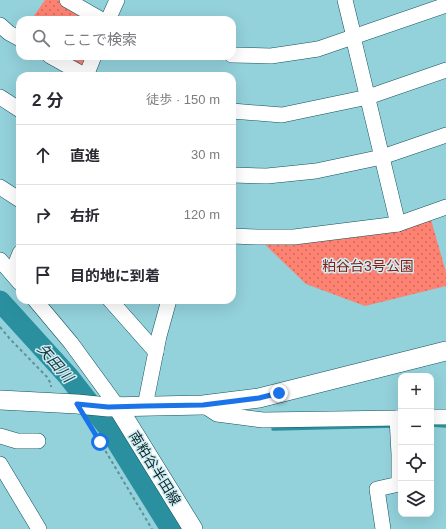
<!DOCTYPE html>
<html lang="ja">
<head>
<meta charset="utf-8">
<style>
  body { margin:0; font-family:Arial,"Noto Sans JP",sans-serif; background:#f7f7f7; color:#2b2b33 }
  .controls { position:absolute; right:12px; bottom:12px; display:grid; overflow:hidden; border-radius:8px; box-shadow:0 4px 16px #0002 }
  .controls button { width:36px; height:36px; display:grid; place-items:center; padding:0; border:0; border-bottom:1px solid #e1e1e2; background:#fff; color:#2b2b33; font:20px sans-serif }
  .stop { position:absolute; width:12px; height:12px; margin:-9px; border:3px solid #1a73e8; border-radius:50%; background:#fff }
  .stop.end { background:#1a73e8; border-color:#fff; box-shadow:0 1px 4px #0008 }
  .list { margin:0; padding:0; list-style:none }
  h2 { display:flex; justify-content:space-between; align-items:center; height:52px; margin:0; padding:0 16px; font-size:17px }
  h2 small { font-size:13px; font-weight:400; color:#7c7c81 }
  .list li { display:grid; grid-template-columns:26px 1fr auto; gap:12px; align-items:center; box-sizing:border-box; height:60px; padding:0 16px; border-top:1px solid #e1e1e2 }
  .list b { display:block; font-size:15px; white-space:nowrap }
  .list em { font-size:13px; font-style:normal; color:#7c7c81 }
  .icon { flex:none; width:22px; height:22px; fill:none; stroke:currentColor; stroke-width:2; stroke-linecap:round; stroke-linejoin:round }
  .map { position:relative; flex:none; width:446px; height:529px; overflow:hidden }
  .search { position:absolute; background:#fff; box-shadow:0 4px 16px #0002; left:16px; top:16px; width:220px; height:44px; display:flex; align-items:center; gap:10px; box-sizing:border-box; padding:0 14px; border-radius:12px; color:#7c7c81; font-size:15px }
  .panel { position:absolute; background:#fff; box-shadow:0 4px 16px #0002; left:16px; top:72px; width:220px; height:232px; border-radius:12px }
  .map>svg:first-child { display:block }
  .grass { fill:url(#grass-dots) }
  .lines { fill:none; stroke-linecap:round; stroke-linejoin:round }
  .stream { stroke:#2a909f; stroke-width:3.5 }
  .river { stroke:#2a909f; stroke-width:21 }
  .minor-casing { stroke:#11535d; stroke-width:16 }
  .major-casing { stroke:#11535d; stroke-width:20 }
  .path { stroke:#5f8f97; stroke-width:2; stroke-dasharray:3 3; stroke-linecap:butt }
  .minor { stroke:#fff; stroke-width:15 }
  .major { stroke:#fff; stroke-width:19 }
  .route { stroke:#1a73e8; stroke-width:5 }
  .labels { text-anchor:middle; stroke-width:3; stroke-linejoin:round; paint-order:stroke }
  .park-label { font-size:14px; fill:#8b1d15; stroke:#ceecf1 }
  .street-label { font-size:14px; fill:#0a2428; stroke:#ceecf1 }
  .water-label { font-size:15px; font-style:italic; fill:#1a383d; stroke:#ceecf1 }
</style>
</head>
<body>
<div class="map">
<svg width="446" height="529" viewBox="0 0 446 529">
  <defs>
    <pattern id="grass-dots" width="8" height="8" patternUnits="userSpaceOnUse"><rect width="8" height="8" fill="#fd8272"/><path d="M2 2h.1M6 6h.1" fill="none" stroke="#cb6a5e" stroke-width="1.8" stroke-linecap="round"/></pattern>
  </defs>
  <rect width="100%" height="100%" fill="#93d1db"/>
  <g class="grass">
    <path d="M45 0H67L102 20H31Z"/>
    <path d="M50 56H94L86 76Z"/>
    <path d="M429 213 446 272V286L365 306 306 284 257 237Z"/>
  </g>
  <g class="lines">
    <g class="stream">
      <path d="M431 425 446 426"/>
      <path d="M273 429 394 426"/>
    </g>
    <path class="river" d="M0 301 68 376 107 426 171 529"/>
    <g class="minor-casing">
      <g id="minor">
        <path d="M67 0 102 20"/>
        <path d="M345 0 354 37 355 45 398 224"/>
        <path d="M108 20 117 0"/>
        <path d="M0 25 9 33 20 39"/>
        <path d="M232 55 271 56 318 49 446 5"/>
        <path d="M50 56 86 76"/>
        <path d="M86 76 94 56"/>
        <path d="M0 97 20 110"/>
        <path d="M232 111 282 115 368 97 446 70"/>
        <path d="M232 175 267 176 316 171 382 157 446 135"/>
        <path d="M0 187 20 200"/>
        <path d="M232 236 257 237H294L398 224 446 207"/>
        <path d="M0 260 20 283"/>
        <path d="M12 273 20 253"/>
        <path d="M35 300 71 343 117 406"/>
        <path d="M110 300 156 352"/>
        <path d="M203 405 217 414 263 420 401 418"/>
        <path d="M145 406 159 336 169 300"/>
        <path d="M431 417H446"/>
        <path d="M0 436 17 441H38"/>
        <path d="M0 464 39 529"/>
        <path d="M383 529 377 489 399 484V454L397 418"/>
      </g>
    </g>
    <g class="major-casing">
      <g id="major">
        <path d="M0 400 77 404 108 407 203 405 259 398 446 351"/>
        <path d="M117 406 193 529"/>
      </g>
    </g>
    <g class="path">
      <path d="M0 327 10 339 47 377 51 384V387"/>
      <path d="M87 420 152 529"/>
    </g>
    <use href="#minor" class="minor"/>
    <use href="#major" class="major"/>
  </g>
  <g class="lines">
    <path class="route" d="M100 442 77 404 108 407 145 406 203 405 259 398 279 393"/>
  </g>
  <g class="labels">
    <g class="park-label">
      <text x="368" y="271">粕谷台3号公園</text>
    </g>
    <g class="street-label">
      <text transform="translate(155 468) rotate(58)" y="5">南粕谷半田線</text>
    </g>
    <g class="water-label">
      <text transform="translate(55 363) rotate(49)" y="5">矢田川</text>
    </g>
  </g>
</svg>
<div class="controls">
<button>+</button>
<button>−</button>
<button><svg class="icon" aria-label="locate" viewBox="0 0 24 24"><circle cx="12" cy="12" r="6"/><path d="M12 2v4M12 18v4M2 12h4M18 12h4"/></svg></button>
<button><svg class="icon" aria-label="layers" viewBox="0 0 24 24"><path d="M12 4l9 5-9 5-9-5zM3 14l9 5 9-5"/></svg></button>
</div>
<div class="stop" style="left:100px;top:442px"></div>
<div class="stop end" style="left:279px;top:393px"></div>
<div class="search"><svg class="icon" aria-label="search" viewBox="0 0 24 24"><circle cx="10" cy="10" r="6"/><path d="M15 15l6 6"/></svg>ここで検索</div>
<section class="panel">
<h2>2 分<small>徒歩 · 150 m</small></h2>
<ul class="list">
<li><svg class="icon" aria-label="ahead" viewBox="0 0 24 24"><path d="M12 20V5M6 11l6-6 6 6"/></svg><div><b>直進</b></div><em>30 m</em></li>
<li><svg class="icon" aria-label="right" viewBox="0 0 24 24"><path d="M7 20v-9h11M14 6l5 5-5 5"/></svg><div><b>右折</b></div><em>120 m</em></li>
<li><svg class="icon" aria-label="arrive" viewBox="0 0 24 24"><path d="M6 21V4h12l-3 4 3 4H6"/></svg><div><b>目的地に到着</b></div></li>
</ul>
</section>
</div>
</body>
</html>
